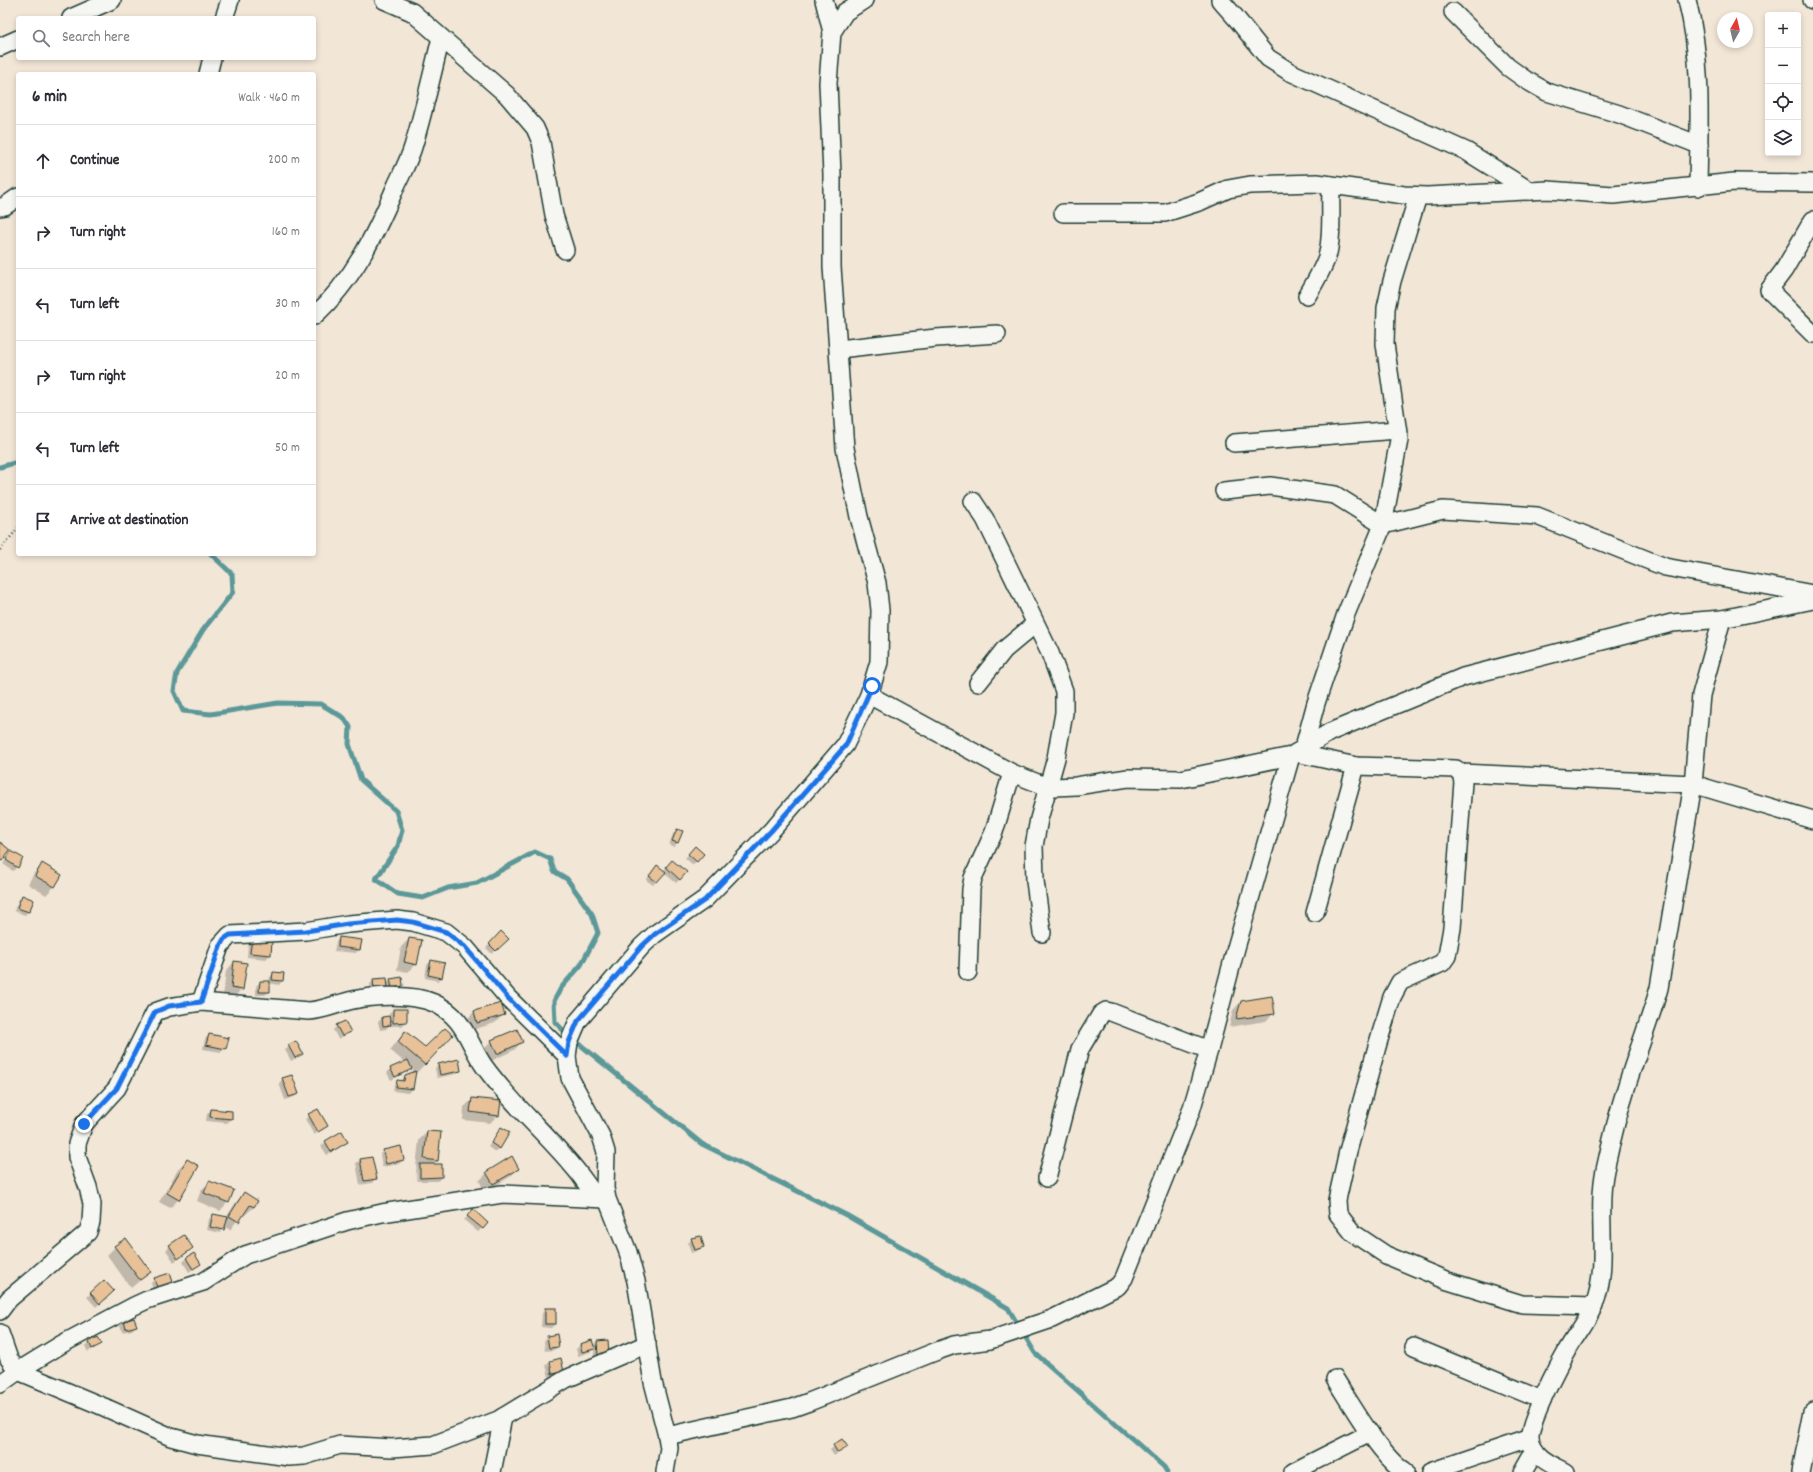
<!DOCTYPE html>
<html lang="en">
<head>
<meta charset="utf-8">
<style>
  body { margin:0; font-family:Dekko,sans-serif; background:#f7f7f7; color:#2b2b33 }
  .controls { position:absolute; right:12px; top:12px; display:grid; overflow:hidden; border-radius:4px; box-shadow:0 2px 6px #0003 }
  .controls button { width:36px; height:36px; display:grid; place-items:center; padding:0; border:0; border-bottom:1px solid #e1e1e2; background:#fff; color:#2b2b33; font:20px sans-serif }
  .compass { position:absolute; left:1717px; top:12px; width:36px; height:36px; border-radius:50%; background:#fff; box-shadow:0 2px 6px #0003; rotate:8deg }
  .stop { position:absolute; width:12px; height:12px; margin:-9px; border:3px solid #1a73e8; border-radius:50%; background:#fff }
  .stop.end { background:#1a73e8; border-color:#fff; box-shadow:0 1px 4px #0008 }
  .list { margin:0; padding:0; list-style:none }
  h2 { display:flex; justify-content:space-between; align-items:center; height:52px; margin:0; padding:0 16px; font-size:17px }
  h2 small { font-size:13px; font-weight:400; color:#7c7c81 }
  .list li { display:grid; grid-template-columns:26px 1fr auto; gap:12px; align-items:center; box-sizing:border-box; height:72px; padding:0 16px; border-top:1px solid #e1e1e2 }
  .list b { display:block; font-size:15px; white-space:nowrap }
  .list em { font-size:13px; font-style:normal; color:#7c7c81 }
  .icon { flex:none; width:22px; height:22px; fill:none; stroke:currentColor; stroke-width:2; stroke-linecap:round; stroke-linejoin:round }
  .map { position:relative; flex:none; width:1813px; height:1472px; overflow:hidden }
  .search { position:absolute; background:#fff; box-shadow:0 2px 6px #0003; left:16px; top:16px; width:300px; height:44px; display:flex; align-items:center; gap:10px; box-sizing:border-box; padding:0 14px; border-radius:4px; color:#7c7c81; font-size:15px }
  .panel { position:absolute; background:#fff; box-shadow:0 2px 6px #0003; left:16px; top:72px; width:300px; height:484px; border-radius:4px }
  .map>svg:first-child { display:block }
  .shadow { fill:#0003 }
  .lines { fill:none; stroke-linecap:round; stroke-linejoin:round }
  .stream { stroke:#5b9898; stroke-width:5 }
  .building { fill:#e9c199; stroke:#1f3d34 }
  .street-casing { stroke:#1f3d34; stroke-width:20 }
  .path { stroke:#1f3d34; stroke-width:2.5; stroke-dasharray:1 3; stroke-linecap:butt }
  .street { stroke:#f6f6f2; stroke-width:17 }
  .route { stroke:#1a73e8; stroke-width:5 }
</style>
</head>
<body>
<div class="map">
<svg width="1813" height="1472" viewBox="0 0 1813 1472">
  <rect width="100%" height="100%" fill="#f2e6d7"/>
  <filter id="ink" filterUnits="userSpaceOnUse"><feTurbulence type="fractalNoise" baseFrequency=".025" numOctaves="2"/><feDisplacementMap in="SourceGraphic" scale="8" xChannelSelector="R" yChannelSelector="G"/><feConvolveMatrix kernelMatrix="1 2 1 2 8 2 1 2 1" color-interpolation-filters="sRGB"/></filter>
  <g filter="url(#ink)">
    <g class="shadow">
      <path d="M677 830V843L674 847 669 845 673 834Z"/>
      <path d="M692 851 696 861 693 865 685 858Z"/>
      <path d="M11 852 17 867 13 871 3 864Z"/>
      <path d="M672 861 680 879 676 883 664 873 653 885 646 880 654 870 663 871Z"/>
      <path d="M42 865 54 887 46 895 28 884 34 873Z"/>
      <path d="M22 897 29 911 25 915 14 911 18 900Z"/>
      <path d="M501 933 507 939 492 954 486 948Z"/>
      <path d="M339 938 359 949 356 953 334 951 336 942Z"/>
      <path d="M409 939 416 964 408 972 397 970 401 947Z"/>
      <path d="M252 940 270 955 266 959 247 957 248 944Z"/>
      <path d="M431 961 441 977 438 981 425 978 427 965Z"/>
      <path d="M234 962 242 989 234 997 223 996 226 971Z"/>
      <path d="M274 973 282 981 279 985 269 983V992L265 995H256V986L260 982H269L270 977Z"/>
      <path d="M374 980 386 984 391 980 402 986 398 990 370 993V984Z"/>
      <path d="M1241 1002 1274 1013 1266 1021 1229 1027 1233 1010Z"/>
      <path d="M393 1010 406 1022 402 1026H390V1025L386 1029 380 1030 378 1022 382 1018 389 1017V1014Z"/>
      <path d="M474 1012 503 1015 495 1023 469 1031 466 1020Z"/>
      <path d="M337 1026 349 1032 338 1039 333 1030Z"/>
      <path d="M405 1032 425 1064 416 1073 411 1068 407 1072 391 1080 387 1073 391 1069 404 1062 390 1050Z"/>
      <path d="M209 1035 225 1048 221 1052 203 1049 205 1039Z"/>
      <path d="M492 1041 522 1042 514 1050 489 1062 484 1049Z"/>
      <path d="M296 1042 302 1054 291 1061 285 1050Z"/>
      <path d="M438 1065 460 1070 456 1074 437 1078 435 1068Z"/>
      <path d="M405 1076 412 1089 408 1093 393 1091 394 1085 398 1081H401Z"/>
      <path d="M283 1079 298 1094 294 1097 285 1100 279 1083Z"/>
      <path d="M473 1099 498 1115 490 1123 463 1120 464 1107Z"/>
      <path d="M211 1110 231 1119 227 1123 206 1121 207 1114Z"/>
      <path d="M318 1110 327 1126 314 1135 305 1119Z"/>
      <path d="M501 1128 499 1148 495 1152 488 1147Z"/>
      <path d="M342 1132 347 1142 327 1155 321 1146Z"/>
      <path d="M427 1132 437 1161 432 1165 441 1177 438 1181H417L416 1169 418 1168 416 1167 419 1140Z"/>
      <path d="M383 1151 403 1160 399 1164 382 1167 380 1154Z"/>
      <path d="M187 1160 198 1166 178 1200 170 1208 159 1202 179 1168Z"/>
      <path d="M360 1160 375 1179 372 1183 360 1185 356 1163Z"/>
      <path d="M518 1168 510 1177 485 1191 479 1181 487 1173Z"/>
      <path d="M210 1182 228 1202 220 1211 197 1201 201 1190Z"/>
      <path d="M245 1194 254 1207 245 1215 243 1213 230 1230 224 1226 220 1233 207 1230 209 1219 213 1215 226 1218 236 1202Z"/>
      <path d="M469 1215 487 1223 478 1232 464 1220Z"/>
      <path d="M692 1239 703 1247 699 1250 691 1253 688 1243Z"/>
      <path d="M170 1246 192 1248 174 1262 166 1250Z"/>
      <path d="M115 1247 150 1272 131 1288 107 1255Z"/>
      <path d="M187 1258 200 1264 189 1272 183 1262Z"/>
      <path d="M155 1279 171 1290 154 1294 151 1283Z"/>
      <path d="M104 1282 113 1291 96 1307 87 1297Z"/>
      <path d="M546 1309 555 1324 551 1328 541 1327 542 1313Z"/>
      <path d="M124 1322 136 1326 132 1330 122 1332 120 1326Z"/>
      <path d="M548 1337 558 1346 554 1350 545 1351 544 1341Z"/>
      <path d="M592 1341 593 1346 597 1341 608 1354 594 1359V1349L590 1352 578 1356 576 1349 580 1345Z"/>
      <path d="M89 1342 101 1344 88 1352 85 1346Z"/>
      <path d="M550 1362 563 1371 559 1375 549 1377 546 1365Z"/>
      <path d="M842 1440 846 1447 834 1456 830 1450Z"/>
    </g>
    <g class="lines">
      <g class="stream">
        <path d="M0 467 18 462"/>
        <path d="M211 554 232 574 233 592 203 630 177 673 174 691 183 711 211 714 278 703 321 704 344 718 350 727 349 744 361 780 396 811 402 830 398 846 376 879 398 894 423 898 448 888 477 883 535 852 550 859 554 871 567 879 592 914 598 933 581 965 561 988 554 1001 555 1022 566 1033 702 1144 846 1215 1008 1308 1035 1353 1164 1467 1167 1472"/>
      </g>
    </g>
    <g class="building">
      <path d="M677 829 683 831 678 843 672 841Z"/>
      <path d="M0 842 10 850 2 861 0 860Z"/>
      <path d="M695 846 704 854 697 862 688 854Z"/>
      <path d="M11 851 23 858 18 868 6 860Z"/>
      <path d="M672 860 687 872 680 880 666 867Z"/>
      <path d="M42 863 62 875 55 887 35 876Z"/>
      <path d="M657 865 666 872 657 882 649 876Z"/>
      <path d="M22 895 34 900 29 912 17 908Z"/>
      <path d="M501 931 509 939 496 951 489 944Z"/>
      <path d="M339 937 362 940 360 950 338 947Z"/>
      <path d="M409 938 422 940 417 965 404 962Z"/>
      <path d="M252 939 272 941 271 955 250 953Z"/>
      <path d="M431 960 445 963 442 978 428 975Z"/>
      <path d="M234 961 247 963 243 990 231 988Z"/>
      <path d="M273 972 284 973 283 981 272 980Z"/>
      <path d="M402 977 403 986 392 988 390 979Z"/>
      <path d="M387 978 388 988 374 990 373 979Z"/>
      <path d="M260 981H270V992H259Z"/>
      <path d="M1272 996 1275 1014 1236 1019 1241 1001Z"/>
      <path d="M501 1003 505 1015 477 1023 474 1011Z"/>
      <path d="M393 1009H407V1022L393 1023Z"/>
      <path d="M389 1016 391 1025 383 1026 382 1017Z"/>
      <path d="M345 1021 351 1032 342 1036 336 1025Z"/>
      <path d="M445 1028 453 1035 425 1065 398 1042 405 1031 425 1047Z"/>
      <path d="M517 1029 523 1042 497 1054 491 1040Z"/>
      <path d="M209 1034 229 1038 226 1049 206 1045Z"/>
      <path d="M296 1041 303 1054 295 1058 288 1045Z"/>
      <path d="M459 1059 461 1071 440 1075 438 1064Z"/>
      <path d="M408 1060 412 1069 395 1077 390 1068Z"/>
      <path d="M416 1071 413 1089 396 1087 397 1080 404 1081 405 1075Z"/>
      <path d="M292 1075 299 1094 289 1097 282 1078Z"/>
      <path d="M472 1098 501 1101 499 1116 470 1112Z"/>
      <path d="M211 1109 232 1111V1119L210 1117Z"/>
      <path d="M318 1109 328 1126 318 1132 308 1114Z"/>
      <path d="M501 1127 510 1132 500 1149 491 1143Z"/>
      <path d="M342 1131 348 1142 331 1152 325 1141Z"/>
      <path d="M427 1131 441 1132 438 1161 424 1159Z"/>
      <path d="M401 1146 404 1160 386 1164 383 1150Z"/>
      <path d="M512 1156 519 1169 493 1184 486 1172Z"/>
      <path d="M372 1157 377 1179 364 1181 360 1159Z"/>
      <path d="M187 1159 199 1166 179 1200 167 1193Z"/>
      <path d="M420 1164H442V1177L420 1178Z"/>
      <path d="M209 1181 234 1190 229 1203 204 1193Z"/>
      <path d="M244 1192 258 1201 254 1207 250 1205 239 1222 229 1216Z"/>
      <path d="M473 1209 488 1223 483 1229 467 1216Z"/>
      <path d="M213 1214 228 1217 224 1230 210 1227Z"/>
      <path d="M184 1235 193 1248 178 1259 169 1245Z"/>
      <path d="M701 1236 704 1247 695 1250 691 1238Z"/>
      <path d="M126 1238 151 1272 140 1280 114 1246Z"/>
      <path d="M194 1253 201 1264 193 1269 186 1258Z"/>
      <path d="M170 1273 175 1288 159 1293 154 1278Z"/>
      <path d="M104 1280 114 1291 100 1304 90 1293Z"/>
      <rect x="545" y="1308" width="11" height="16"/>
      <path d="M134 1318 137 1326 126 1329 124 1321Z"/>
      <path d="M557 1334 559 1347 549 1348 547 1336Z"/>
      <path d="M98 1337 102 1344 92 1349 89 1342Z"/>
      <path d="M592 1340 595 1349 582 1352 580 1344Z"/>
      <path d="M608 1340 609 1355 598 1356 597 1341Z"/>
      <path d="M561 1358 564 1372 552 1374 550 1361Z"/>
      <path d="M842 1439 848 1447 838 1453 833 1445Z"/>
    </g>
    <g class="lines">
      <g class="street-casing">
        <g id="street">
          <path d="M384 0 412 12 507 95 535 128 541 142 554 215 565 250"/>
          <path d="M824 0 832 32"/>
          <path d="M1220 0 1236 18 1268 58 1290 72 1466 151 1530 191"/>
          <path d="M1687 0C1703 63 1699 123 1698 187"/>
          <path d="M1812 0H1813"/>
          <path d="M1453 12 1508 67 1526 80 1547 92 1619 114 1699 145"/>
          <path d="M71 18 112 0"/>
          <path d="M224 18 230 0"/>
          <path d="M0 47 18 39"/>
          <path d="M208 74 212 58"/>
          <path d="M0 207 5 206 18 197"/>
          <path d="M1063 213H1165L1199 202 1228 189 1250 185 1317 183 1404 195 1427 196 1548 190 1613 195 1734 182 1813 183"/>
          <path d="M1813 220 1784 270 1769 290 1813 334"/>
          <path d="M1307 296C1314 284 1322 271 1327 257 1333 237 1330 207 1331 185"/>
          <path d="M314 316C353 281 376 233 396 186 402 173 409 160 413 147 424 111 432 74 441 38"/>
          <path d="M839 349 936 338 997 334"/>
          <path d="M1234 443 1397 430"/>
          <path d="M1224 491 1270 486 1335 495 1383 525 1443 510 1537 516 1665 567 1813 594"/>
          <path d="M973 501 985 519 1050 653 1064 691V713L1056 758 1039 819 1034 846 1035 881 1042 933"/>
          <path d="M978 683 1004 650 1035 624"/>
          <path d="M869 695 1012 773 1040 784 1055 787 1076 786 1128 778 1181 779 1291 756 1330 732 1463 677 1672 623 1722 619 1813 600"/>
          <path d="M1304 747 1316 703 1346 614 1383 525 1399 440 1385 344 1386 308 1392 281 1418 196"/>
          <path d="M1296 753 1356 766 1456 769 1461 773 1463 782 1452 928 1447 956 1442 963 1400 982 1392 997 1378 1043 1348 1151 1337 1200 1338 1214 1353 1233 1386 1255 1448 1281 1522 1304 1594 1306"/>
          <path d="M1461 773 1693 784 1813 820"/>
          <path d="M1315 913 1356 766"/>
          <path d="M968 972 971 889 973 878 994 832 1012 773"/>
          <path d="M201 1002 220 946 230 935 306 931 348 924 397 920 413 922 446 932 465 947 508 998 567 1056"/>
          <path d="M1047 1178 1080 1049 1101 1014 1106 1011 1111 1012 1209 1050"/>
          <path d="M0 1311 9 1299 88 1232 91 1222 92 1204 88 1187 77 1157V1144L84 1124 117 1088 155 1012 169 1007 201 1002 309 1011C325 1010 338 1003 353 1000 375 995 413 994 434 1003 465 1017 468 1043 484 1066 512 1105 548 1135 577 1171 584 1180 590 1189 597 1198"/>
          <path d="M0 1333 9 1359 18 1371 104 1407 171 1437 197 1444 289 1457 304 1456 340 1445 392 1448 433 1445 498 1420 566 1379 647 1344"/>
          <path d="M1414 1347 1542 1400"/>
          <path d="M1335 1379C1351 1404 1381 1457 1405 1472"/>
          <path d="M0 1384 18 1371 62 1344 134 1306 147 1300 203 1282 245 1255 347 1221 382 1213 502 1194 605 1199"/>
          <path d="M667 1436 792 1408 809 1402 937 1351 954 1345 990 1340 1052 1319 1118 1286 1124 1278 1191 1111 1209 1050 1236 948 1291 756"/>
          <path d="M492 1472 503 1417"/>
          <path d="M665 1472 669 1448 667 1436 653 1382 636 1281 628 1252 607 1199 605 1188 606 1152 601 1136 570 1078 567 1056 569 1042 578 1021 642 946 655 934 705 899 771 831 845 745 869 695 879 662 880 610 877 583 859 517 845 448 832 267V174L828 83 832 32 845 12 864 0"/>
          <path d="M1293 1472 1370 1433"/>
          <path d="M1430 1472 1530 1438"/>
          <path d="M1523 1472 1535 1451"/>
          <path d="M1566 1472C1551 1464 1533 1458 1530 1438 1529 1430 1534 1420 1537 1412 1545 1392 1555 1371 1566 1352 1574 1337 1587 1322 1594 1305 1610 1266 1596 1212 1605 1170 1611 1142 1618 1113 1627 1085 1637 1052 1650 1021 1659 988L1693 784 1701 695 1722 619"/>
          <path d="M1801 1472 1813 1411"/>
        </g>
      </g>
      <path class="path" d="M0 550 18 528"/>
      <use href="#street" class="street"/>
    </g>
  </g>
  <g class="lines" filter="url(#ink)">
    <path class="route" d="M84 1124 117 1088 155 1012 169 1006 201 1002 220 946 224 939 230 935 306 931 348 924 397 920 413 922 446 932 465 947 508 998 567 1056 569 1042 578 1021 642 946 655 934 705 900 771 831 846 745 872 686"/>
  </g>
</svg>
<div class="controls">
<button>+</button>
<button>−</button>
<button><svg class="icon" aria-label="locate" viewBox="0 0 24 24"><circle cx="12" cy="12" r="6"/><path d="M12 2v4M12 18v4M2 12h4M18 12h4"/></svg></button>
<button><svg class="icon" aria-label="layers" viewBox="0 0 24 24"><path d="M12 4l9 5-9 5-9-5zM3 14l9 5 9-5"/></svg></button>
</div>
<svg class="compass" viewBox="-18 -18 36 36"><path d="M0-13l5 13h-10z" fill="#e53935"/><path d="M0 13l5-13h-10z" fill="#7c7c81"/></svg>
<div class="stop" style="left:872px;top:686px"></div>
<div class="stop end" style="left:84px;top:1124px"></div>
<div class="search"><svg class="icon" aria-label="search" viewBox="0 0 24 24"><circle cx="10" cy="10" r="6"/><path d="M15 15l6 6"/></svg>Search here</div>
<section class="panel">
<h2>6 min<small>Walk · 460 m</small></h2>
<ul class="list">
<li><svg class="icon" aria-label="ahead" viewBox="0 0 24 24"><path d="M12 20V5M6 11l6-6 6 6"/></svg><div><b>Continue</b></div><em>200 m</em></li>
<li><svg class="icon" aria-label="right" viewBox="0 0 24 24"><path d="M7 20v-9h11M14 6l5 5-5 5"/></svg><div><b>Turn right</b></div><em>160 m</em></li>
<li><svg class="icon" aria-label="left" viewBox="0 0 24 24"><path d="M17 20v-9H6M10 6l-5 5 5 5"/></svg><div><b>Turn left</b></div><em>30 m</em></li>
<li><svg class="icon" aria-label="right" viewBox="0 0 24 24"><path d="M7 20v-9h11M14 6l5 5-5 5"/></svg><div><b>Turn right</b></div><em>20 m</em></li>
<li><svg class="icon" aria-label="left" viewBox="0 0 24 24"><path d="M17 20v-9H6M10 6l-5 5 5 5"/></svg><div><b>Turn left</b></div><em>50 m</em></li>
<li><svg class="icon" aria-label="arrive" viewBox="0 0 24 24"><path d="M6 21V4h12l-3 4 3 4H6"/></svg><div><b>Arrive at destination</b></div></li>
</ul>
</section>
</div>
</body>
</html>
